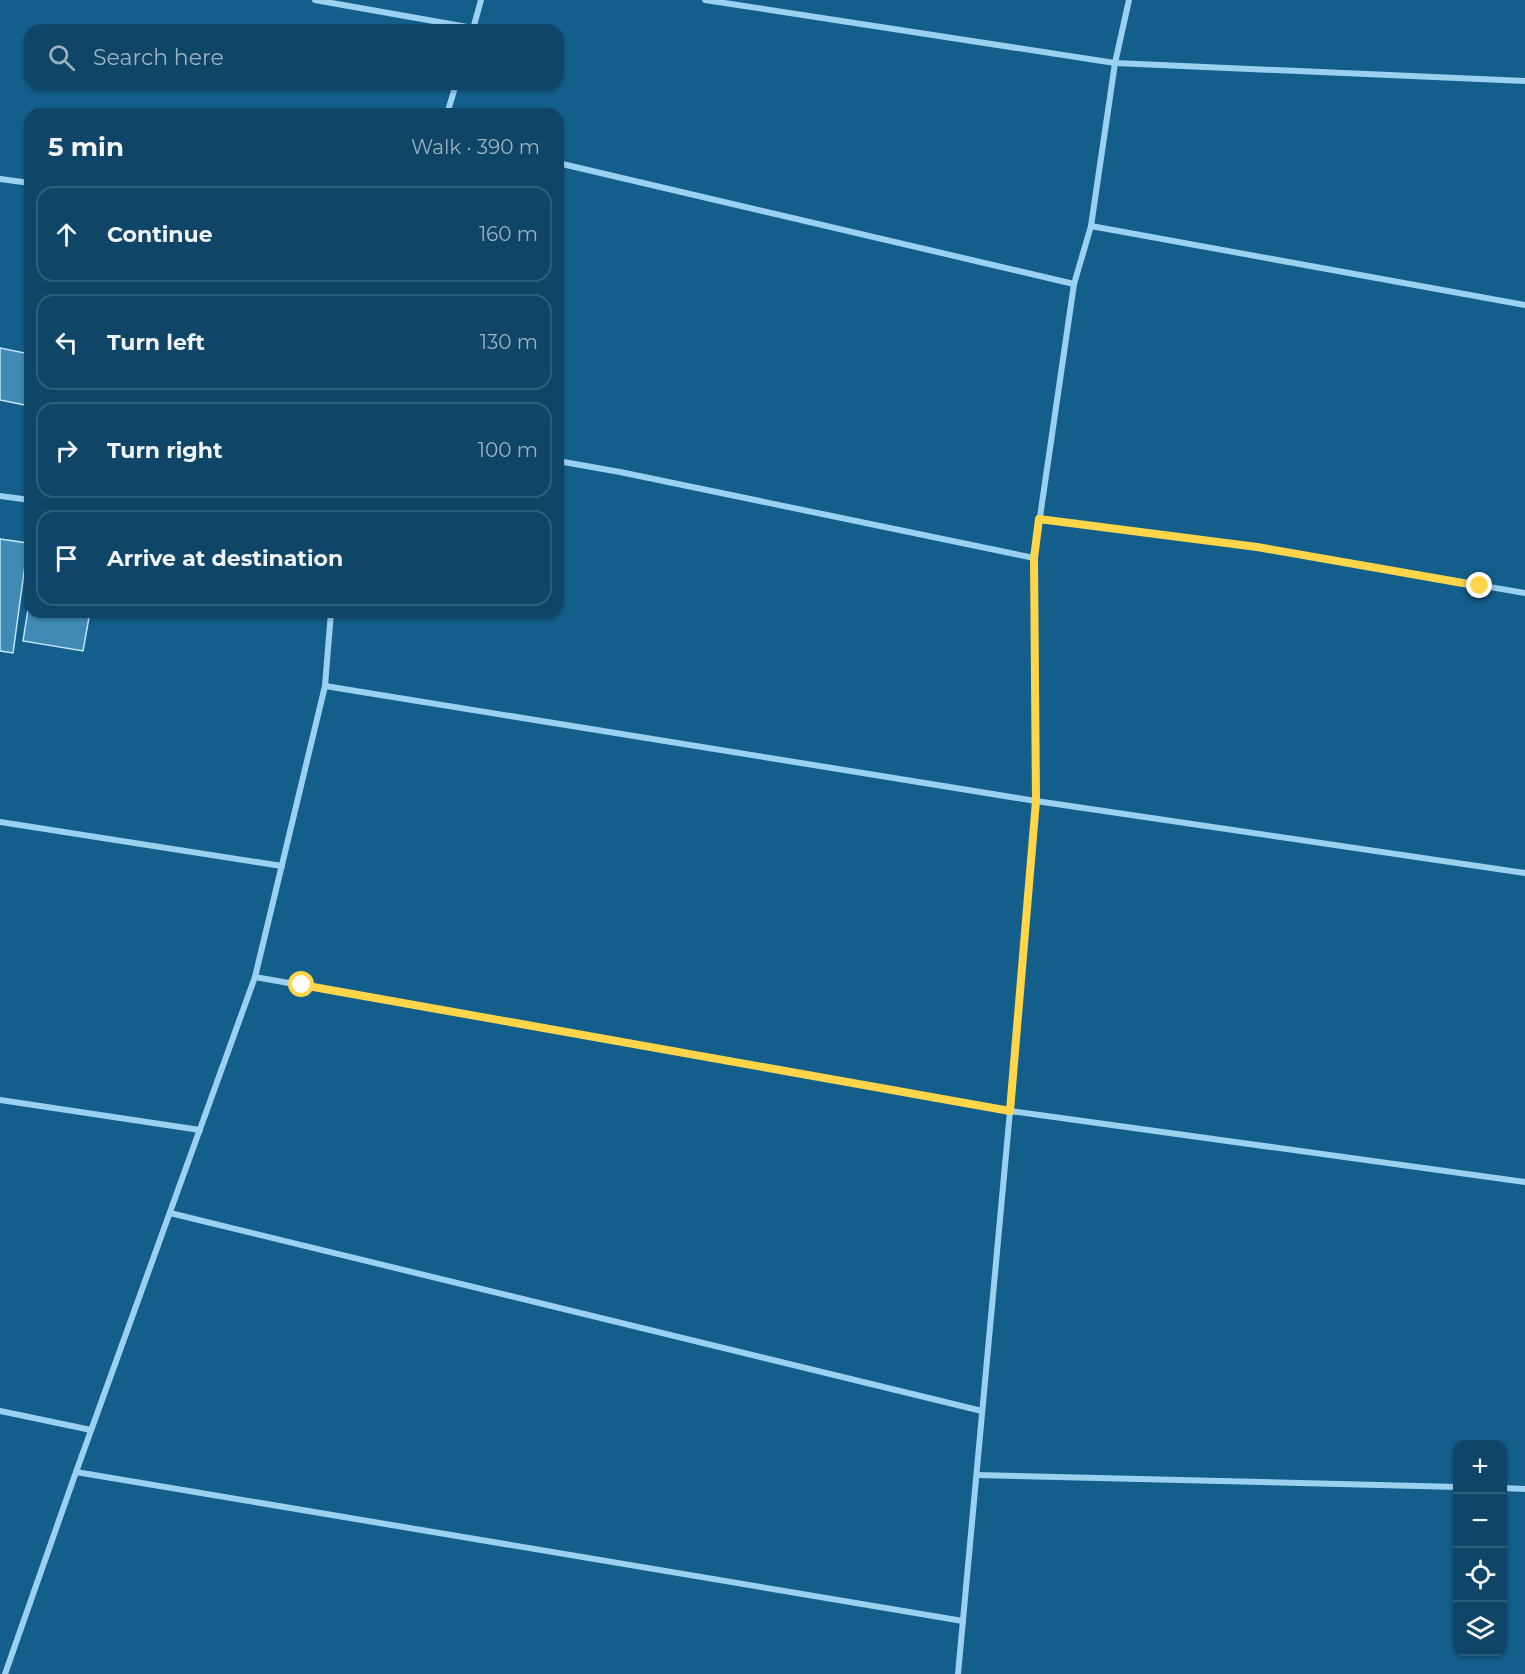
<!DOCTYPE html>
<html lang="en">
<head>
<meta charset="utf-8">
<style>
  body { margin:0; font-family:Montserrat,sans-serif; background:#184d6e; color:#f1f3f6 }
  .controls { position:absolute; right:18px; bottom:18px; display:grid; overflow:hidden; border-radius:12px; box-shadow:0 2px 4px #0004 }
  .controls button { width:54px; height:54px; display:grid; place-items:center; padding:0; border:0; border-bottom:2px solid #2f5e7c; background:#0f4668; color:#f1f3f6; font:30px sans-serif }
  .stop { position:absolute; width:18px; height:18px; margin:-14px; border:4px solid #ffd54a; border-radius:50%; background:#fff }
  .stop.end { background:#ffd54a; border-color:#fff; box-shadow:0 2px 6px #0008 }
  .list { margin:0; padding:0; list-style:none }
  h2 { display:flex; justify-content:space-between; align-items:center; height:78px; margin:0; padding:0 24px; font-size:26px }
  h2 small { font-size:20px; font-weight:400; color:#9bb1c0 }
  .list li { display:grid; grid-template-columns:39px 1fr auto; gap:18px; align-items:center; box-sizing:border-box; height:96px; margin:0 12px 12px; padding:0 12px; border:2px solid #2f5e7c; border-radius:18px }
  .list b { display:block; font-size:22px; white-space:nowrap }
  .list em { font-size:20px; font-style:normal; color:#9bb1c0 }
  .icon { flex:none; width:33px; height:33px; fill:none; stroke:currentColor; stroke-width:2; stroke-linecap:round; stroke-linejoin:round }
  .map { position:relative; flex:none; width:1525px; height:1674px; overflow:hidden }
  .search { position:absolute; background:#0f4668; box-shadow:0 2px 4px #0004; left:24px; top:24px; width:540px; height:66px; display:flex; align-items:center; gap:15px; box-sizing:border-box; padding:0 21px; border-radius:18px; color:#9bb1c0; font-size:22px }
  .panel { position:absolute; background:#0f4668; box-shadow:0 2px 4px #0004; left:24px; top:108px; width:540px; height:510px; border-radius:18px }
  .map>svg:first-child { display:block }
  .building { fill:#408bb6; stroke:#c2e7fc; stroke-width:1.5 }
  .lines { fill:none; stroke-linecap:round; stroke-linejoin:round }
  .minor { stroke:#9bd1f0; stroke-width:6 }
  .route { stroke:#ffd54a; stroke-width:8 }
</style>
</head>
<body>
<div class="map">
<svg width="1525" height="1674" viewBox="0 0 1525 1674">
  <rect width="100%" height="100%" fill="#145e8b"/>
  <g class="building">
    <path d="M290 109 323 114H289Z"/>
    <path d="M0 348 30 354V406L0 400Z"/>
    <path d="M0 539 28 543 13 653 0 651Z"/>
    <path d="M30 597V612H90L83 651 23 641Z"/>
  </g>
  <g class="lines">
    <g class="minor">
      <path d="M315 0 473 28"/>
      <path d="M705 0 1115 63 1525 81"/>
      <path d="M473 29 481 0"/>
      <path d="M447 114 456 84"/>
      <path d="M558 163 1074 284"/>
      <path d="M0 179 30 183"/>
      <path d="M1091 226 1525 305"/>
      <path d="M558 461 620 472 1034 558"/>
      <path d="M0 496 30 500"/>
      <path d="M1039 519 1257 547 1525 593"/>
      <path d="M325 686 1036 801 1525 873"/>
      <path d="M0 822 282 866"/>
      <path d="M255 977 1010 1111 1525 1182"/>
      <path d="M0 1100 200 1130"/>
      <path d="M170 1213 982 1411"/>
      <path d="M0 1411 91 1430"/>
      <path d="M76 1472 963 1621"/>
      <path d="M977 1475 1458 1487"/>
      <path d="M1502 1488 1525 1489"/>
      <path d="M5 1674 76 1472 255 977 325 686 331 612"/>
      <path d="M958 1674 1010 1111 1036 801 1034 558 1074 284 1091 226 1115 63 1129 0"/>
    </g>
  </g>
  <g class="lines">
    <path class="route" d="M302 985 1010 1111 1036 801 1034 558 1039 519 1257 547 1480 586"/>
  </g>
</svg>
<div class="controls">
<button>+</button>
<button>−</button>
<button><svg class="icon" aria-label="locate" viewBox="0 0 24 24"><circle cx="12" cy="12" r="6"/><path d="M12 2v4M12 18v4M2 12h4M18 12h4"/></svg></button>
<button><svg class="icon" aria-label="layers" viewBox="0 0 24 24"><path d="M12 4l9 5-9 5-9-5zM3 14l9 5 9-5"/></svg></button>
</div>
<div class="stop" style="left:302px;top:985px"></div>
<div class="stop end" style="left:1480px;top:586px"></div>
<div class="search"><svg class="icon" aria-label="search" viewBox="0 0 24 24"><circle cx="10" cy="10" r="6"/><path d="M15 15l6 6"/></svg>Search here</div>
<section class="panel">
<h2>5 min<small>Walk · 390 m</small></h2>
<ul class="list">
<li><svg class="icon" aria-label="ahead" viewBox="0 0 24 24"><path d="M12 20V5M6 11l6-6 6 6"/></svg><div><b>Continue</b></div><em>160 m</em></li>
<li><svg class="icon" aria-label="left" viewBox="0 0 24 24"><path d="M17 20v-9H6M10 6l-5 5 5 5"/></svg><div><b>Turn left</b></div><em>130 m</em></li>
<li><svg class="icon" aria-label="right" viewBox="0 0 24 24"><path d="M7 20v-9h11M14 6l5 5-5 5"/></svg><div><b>Turn right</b></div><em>100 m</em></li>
<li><svg class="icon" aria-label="arrive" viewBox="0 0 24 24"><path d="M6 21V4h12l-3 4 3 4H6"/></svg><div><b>Arrive at destination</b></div></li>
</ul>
</section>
</div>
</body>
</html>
